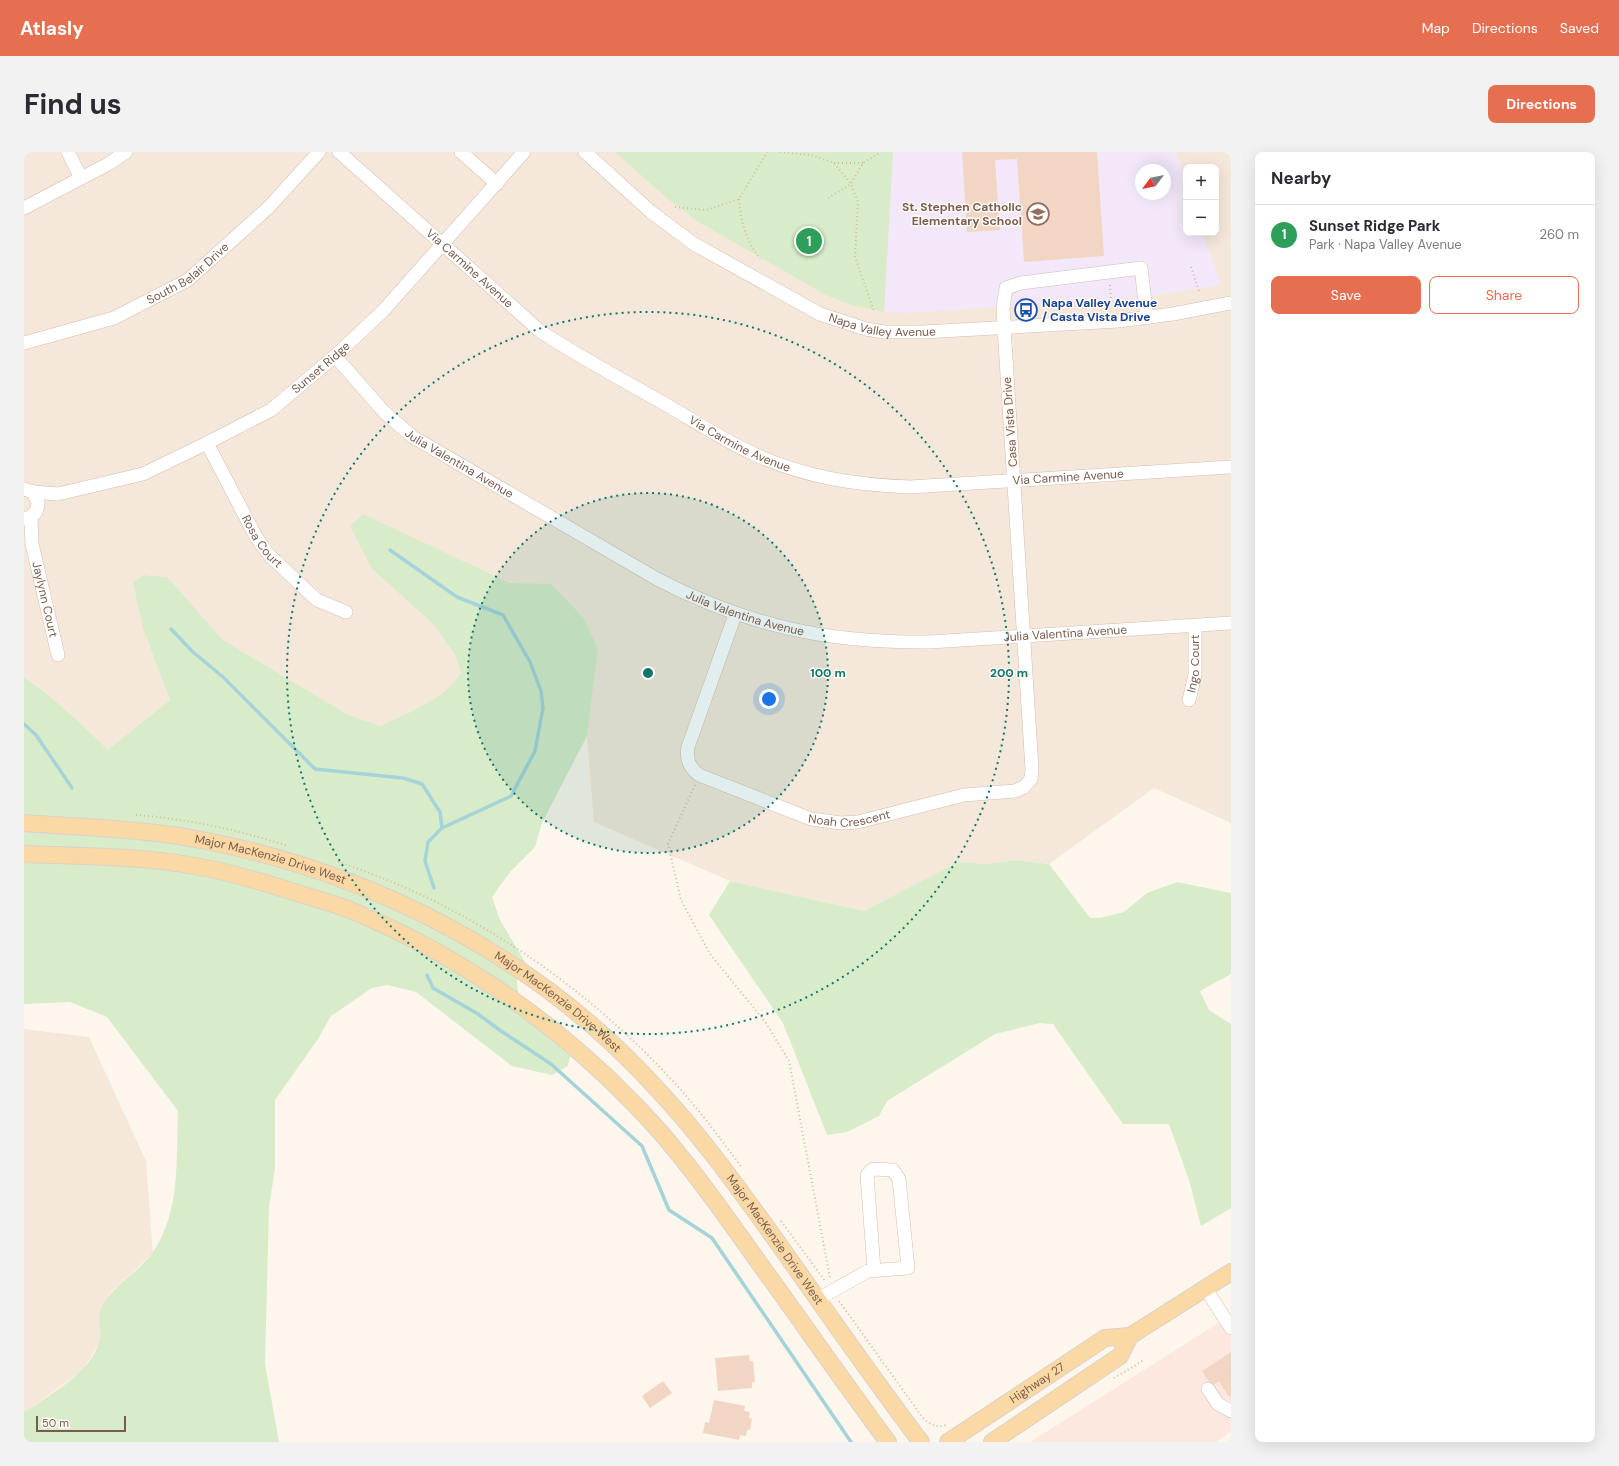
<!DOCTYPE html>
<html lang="en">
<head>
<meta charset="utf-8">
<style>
  body { margin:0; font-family:"DM Sans",sans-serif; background:#f2f2f3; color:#2b2b33 }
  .controls { position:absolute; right:12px; top:12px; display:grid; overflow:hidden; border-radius:8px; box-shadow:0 4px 16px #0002 }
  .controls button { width:36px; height:36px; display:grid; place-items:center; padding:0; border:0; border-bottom:1px solid #e1e1e2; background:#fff; color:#2b2b33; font:20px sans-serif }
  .compass { position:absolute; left:1111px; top:12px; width:36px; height:36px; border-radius:50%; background:#fff; box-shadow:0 4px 16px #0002; rotate:238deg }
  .scale { position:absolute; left:12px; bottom:10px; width:90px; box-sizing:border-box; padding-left:4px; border:2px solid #7a5c4d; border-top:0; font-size:11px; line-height:14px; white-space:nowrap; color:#7a5c4d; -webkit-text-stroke:3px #fffaf3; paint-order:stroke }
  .you { position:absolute; left:745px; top:547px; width:14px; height:14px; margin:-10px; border:3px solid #fff; border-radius:50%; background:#1a73e8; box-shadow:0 0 0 6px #1a73e833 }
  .badge { display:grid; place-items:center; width:26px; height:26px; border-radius:50%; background:#e76f51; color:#fff; font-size:13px; font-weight:700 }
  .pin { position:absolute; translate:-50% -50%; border:2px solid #fff; box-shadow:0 1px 4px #0006 }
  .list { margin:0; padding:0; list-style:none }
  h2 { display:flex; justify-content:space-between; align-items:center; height:52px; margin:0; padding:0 16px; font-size:17px }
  h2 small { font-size:13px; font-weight:400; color:#7c7c81 }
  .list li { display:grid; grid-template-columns:26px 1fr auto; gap:12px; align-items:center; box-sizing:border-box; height:60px; padding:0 16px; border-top:1px solid #e1e1e2 }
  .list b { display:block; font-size:15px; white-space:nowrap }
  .list p { margin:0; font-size:13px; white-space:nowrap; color:#7c7c81 }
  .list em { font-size:13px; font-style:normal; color:#7c7c81 }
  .actions { display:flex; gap:8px; padding:12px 16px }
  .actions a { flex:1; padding:9px 0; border:1px solid #e76f51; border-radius:8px; text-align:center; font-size:14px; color:#e76f51 }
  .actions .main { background:#e76f51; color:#fff }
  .map { position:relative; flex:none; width:1207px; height:1290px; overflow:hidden; border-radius:8px }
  header { display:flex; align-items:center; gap:24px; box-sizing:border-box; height:56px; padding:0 20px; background:#e76f51; color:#fff }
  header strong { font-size:19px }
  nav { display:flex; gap:22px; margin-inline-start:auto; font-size:14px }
  .intro { display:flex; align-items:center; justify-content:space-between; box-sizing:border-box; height:96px; padding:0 24px }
  h1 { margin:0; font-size:28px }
  .button { padding:10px 18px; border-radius:8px; background:#e76f51; color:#fff; font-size:14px; font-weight:700 }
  main { display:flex; gap:24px; padding:0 24px }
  aside { flex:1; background:#fff; border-radius:8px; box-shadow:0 4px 16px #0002 }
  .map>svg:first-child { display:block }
  .residential { fill:#f5e8da; fill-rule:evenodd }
  .commercial { fill:#fde8e0 }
  .education { fill:#f3e8fa; fill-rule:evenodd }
  .green { fill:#d8ecc9 }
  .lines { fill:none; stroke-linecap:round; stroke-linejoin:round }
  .stream { stroke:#a5d3da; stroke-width:3.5 }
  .building { fill:#f3d5c3 }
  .minor-casing { stroke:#d1beb0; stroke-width:14 }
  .major-casing { stroke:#dad1cd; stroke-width:18 }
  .path { stroke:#d9b8a5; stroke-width:2; stroke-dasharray:1 3; stroke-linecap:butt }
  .minor { stroke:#fff; stroke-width:13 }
  .major { stroke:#fbd9a5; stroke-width:16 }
  .ring { fill:none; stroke:#0f766e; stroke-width:2; stroke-dasharray:2 4 }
  .labels { text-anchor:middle; stroke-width:3; stroke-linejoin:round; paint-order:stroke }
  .education-label { font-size:12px; font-weight:bold; fill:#785e54; stroke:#fffaf3; text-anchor:end }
  .street-label { font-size:12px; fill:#7a5c4d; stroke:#fffaf3 }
  .transit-label { font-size:12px; font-weight:bold; fill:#164399; stroke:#fffaf3; text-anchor:start }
  .centre { fill:#0f766e; stroke:#fffaf3; stroke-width:2 }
  .ring-label { font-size:12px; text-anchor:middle; font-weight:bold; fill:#0f766e; stroke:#fffaf3; stroke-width:3; stroke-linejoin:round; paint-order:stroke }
</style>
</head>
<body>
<header>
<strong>Atlasly</strong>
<nav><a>Map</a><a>Directions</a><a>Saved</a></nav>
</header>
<div class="intro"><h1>Find us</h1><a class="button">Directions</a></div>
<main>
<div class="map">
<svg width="1207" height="1290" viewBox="0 0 1207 1290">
  <rect width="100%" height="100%" fill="#fdf6ec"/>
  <g class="residential">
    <path d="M0 0H1207V671L1130 636 1025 712 992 708 963 712 934 710 840 759 706 729 570 670 563 584 574 497 560 466 527 433 486 431 339 363 348 417 410 473 431 503 437 521 430 533 404 551 356 574 323 562 199 488 142 425 121 423 119 477 146 548 84 599 65 579 13 534 0 525ZM1162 15H1192V81H1162ZM1117 18H1141V42H1117Z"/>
    <path d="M0 877 65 885 122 1009 129 1101 86 1141 77 1157 75 1191 59 1218 4 1258 0 1259Z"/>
  </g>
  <path class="commercial" d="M1207 1163V1280L1192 1290H1006Z"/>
  <path class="education" d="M869 0H1152L1162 30V81H1179L1197 133 1115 146 881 161 860 160ZM1117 18H1141V42H1117Z"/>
  <g class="green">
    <path d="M591 0H869L860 160 827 153 802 143 673 69 644 47Z"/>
    <path d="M339 362 486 431 527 432 560 466 574 497 563 584 518 671 511 695 486 720 468 745 476 768 501 810C498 815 493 822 493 827 492 860 524 884 546 904L544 914 528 923 488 914 392 840 363 833 348 836 307 864 294 887 251 948V1016L245 1055 241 1212 255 1290H0V1259L4 1258C28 1241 67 1220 75 1190 78 1178 72 1163 79 1152 93 1130 116 1119 129 1100 157 1059 152 1006 154 959L83 865 46 850 0 852V525C30 546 58 572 84 598L146 548 119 477 109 430 121 423 143 425 199 488 323 562 356 574C384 560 420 548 437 521L431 503 410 473 348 417 326 374Z"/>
    <path d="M992 708 1025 712 1066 766H1076L1100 760 1123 741 1153 730 1207 741V822L1176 839 1185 858 1207 872V1056L1177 1074 1165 1028 1145 972H1099L1029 872 1016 871 971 882 863 949 855 964 823 980 803 983 759 871 685 763 706 729 840 759 934 710 963 712Z"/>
  </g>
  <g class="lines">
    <g class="stream">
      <path d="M366 398 433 445 479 463 506 510 517 539 519 556 511 599 487 644 418 676 404 690 401 709 410 736"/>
      <path d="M147 477 169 500 199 525 291 617 379 626 398 632 416 660 418 676"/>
      <path d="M0 572 12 583 48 636"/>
      <path d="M403 823 409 836 454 862 477 879 527 912 618 994 645 1058 688 1086 827 1290"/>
    </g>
  </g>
  <g class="building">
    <path d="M938 0H1073L1080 104 1000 110 993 7 971 8 976 78 943 80Z"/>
    <path d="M1207 1200V1244L1205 1245 1195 1229 1188 1234 1178 1219Z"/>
    <path d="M725 1203 726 1209H729L731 1230H728V1236L694 1239 691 1206Z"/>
    <path d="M639 1229 648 1241 626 1256 618 1244Z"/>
    <path d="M690 1248 721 1254 720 1259 726 1260 725 1266H728L726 1278H723L722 1284 716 1283 715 1288 679 1281 681 1270 685 1271Z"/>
  </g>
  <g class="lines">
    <g class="minor-casing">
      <g id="minor">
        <path d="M44 0 57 26"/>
        <path id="s1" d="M315 0 516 179C554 204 595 226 634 248 666 266 697 287 730 302 780 325 831 333 886 335L1207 315"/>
        <path d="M437 0 473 32"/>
        <path id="s2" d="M561 0 627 60 670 92 796 162 842 177 860 180H899L1094 169 1149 162 1207 151"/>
        <path d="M0 56 84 12 102 0"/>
        <path id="s3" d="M0 191 90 166 164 128 245 55 295 0"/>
        <path id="s4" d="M311 204 361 261 389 285 633 427C723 474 804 491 905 490L1207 471"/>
        <path id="s5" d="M183 291 232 385 245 403 293 448 322 460"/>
        <path d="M0 337 9 340 14 350C14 359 10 365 0 367"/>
        <path id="s6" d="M9 340 34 342 119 322 183 291 247 258 311 204 359 159 500 0"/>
        <path id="s7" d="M7 365 8 392 34 503"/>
        <path id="s8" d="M711 463 664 595C662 607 665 615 675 623L787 667 817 671 834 670 940 643 991 639 1000 635 1007 627 1008 617 980 175 979 156 982 136 997 131 1117 116 1123 166"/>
        <path id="s9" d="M1165 548 1171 523V474"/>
        <path d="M1181 1136 1207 1176"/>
        <path d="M794 1147 844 1119 884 1116 875 1027 869 1018 849 1017 843 1023 850 1118"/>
        <path d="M1184 1237 1194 1252 1207 1259"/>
      </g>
    </g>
    <g class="major-casing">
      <g id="major">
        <path id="s10" d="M0 671C52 675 104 676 155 684 337 714 511 801 635 939 677 984 713 1034 749 1084 798 1153 846 1223 897 1290"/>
        <path d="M0 702C57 704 115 704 171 714 206 720 239 730 273 741 292 747 312 752 331 760 449 810 552 885 638 982 674 1024 706 1070 738 1115 780 1173 821 1232 864 1290"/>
        <path id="s11" d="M924 1290 1081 1186 1106 1184 1207 1120"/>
        <path d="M968 1290 1096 1204 1106 1184"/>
      </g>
    </g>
    <g class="path">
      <path d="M756 0 787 3 810 11 827 32 834 50 831 105 850 159"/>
      <path d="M810 11H839"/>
      <path d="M804 46 827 32 839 11 857 0"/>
      <path d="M715 47C717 71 722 88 736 107"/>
      <path d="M651 55 682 58 715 47 743 0"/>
      <path d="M1167 115 1175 139"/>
      <path d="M1086 133 1087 149"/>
      <path d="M671 633 644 692 657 748 686 802 742 871 765 909 806 1126"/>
      <path d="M112 663C164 667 215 678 264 694"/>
      <path d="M314 710C441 751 557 830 648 928 674 956 696 986 718 1016"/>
      <path d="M757 1069 801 1129"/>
      <path d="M815 1149 899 1266C907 1273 913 1277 924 1272"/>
      <path d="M1090 1226 1120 1208"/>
    </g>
    <use href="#minor" class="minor"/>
    <use href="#major" class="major"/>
  </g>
  <circle cx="624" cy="521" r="180" fill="#0f766e" fill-opacity=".12"/>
  <g class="ring">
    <circle cx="624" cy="521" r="180"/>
    <circle cx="624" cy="521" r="361"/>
  </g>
  <defs>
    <g id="school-ring" transform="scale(1.15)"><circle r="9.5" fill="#fffaf3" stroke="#8d6e63" stroke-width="1.5"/><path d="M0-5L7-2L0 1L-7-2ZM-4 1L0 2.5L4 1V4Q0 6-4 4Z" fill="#8d6e63"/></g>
    <g id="bus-ring" transform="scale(1.15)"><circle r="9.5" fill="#fffaf3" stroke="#1a4fb4" stroke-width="1.5"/><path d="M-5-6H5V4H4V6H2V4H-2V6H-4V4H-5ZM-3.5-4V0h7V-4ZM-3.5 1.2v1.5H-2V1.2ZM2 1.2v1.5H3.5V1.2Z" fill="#1a4fb4"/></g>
  </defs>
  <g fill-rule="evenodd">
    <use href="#school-ring" x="1014" y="62"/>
    <use href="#bus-ring" x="1002" y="158"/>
  </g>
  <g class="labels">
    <g class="education-label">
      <text x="998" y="59">St. Stephen Catholic<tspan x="998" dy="14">Elementary School</tspan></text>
    </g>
    <g class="street-label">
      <text dy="4" stroke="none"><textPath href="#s1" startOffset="175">Via Carmine Avenue</textPath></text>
      <text dy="4" stroke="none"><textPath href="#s3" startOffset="180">South Belair Drive</textPath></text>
      <text dy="4" stroke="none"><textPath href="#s2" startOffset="351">Napa Valley Avenue</textPath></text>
      <text dy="4" stroke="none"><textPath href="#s6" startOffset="321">Sunset Ridge</textPath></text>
      <text transform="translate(986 270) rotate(-94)" y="4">Casa Vista Drive</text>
      <text dy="4" stroke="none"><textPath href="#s1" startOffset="499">Via Carmine Avenue</textPath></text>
      <text dy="4" stroke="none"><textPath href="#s4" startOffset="166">Julia Valentina Avenue</textPath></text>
      <text dy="4" stroke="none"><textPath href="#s1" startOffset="835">Via Carmine Avenue</textPath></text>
      <text dy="4" stroke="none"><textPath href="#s5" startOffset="113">Rosa Court</textPath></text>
      <text dy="4" stroke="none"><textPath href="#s7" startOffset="84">Jaylynn Court</textPath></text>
      <text dy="4" stroke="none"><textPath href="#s4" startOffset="490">Julia Valentina Avenue</textPath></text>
      <text dy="4" stroke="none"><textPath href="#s4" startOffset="814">Julia Valentina Avenue</textPath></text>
      <text dy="4" stroke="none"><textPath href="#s9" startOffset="37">Ingo Court</textPath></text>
      <text dy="4" stroke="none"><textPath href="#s8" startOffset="331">Noah Crescent</textPath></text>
      <text dy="4" stroke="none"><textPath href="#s10" startOffset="250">Major MacKenzie Drive West</textPath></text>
      <text dy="4" stroke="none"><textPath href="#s10" startOffset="574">Major MacKenzie Drive West</textPath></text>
      <text dy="4" stroke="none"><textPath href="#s10" startOffset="898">Major MacKenzie Drive West</textPath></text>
      <text dy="4" stroke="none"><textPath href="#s11" startOffset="107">Highway 27</textPath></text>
    </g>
    <g class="transit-label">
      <text x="1018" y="155">Napa Valley Avenue<tspan x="1018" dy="14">/ Casta Vista Drive</tspan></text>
    </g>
  </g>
  <circle cx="624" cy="521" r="6" class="centre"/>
  <g class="ring-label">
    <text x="804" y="525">100 m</text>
    <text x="985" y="525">200 m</text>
  </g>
</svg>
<div class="controls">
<button>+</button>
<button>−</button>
</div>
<svg class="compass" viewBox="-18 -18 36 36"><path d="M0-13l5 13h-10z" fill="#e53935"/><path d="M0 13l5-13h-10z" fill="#7c7c81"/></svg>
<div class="scale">50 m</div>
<div class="you"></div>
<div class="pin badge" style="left:785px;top:89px;background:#2e9e5b">1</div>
</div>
<aside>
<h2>Nearby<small></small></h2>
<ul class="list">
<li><span class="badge" style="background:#2e9e5b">1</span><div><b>Sunset Ridge Park</b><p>Park · Napa Valley Avenue</p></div><em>260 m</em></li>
</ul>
<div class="actions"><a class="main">Save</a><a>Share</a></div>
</aside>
</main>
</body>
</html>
